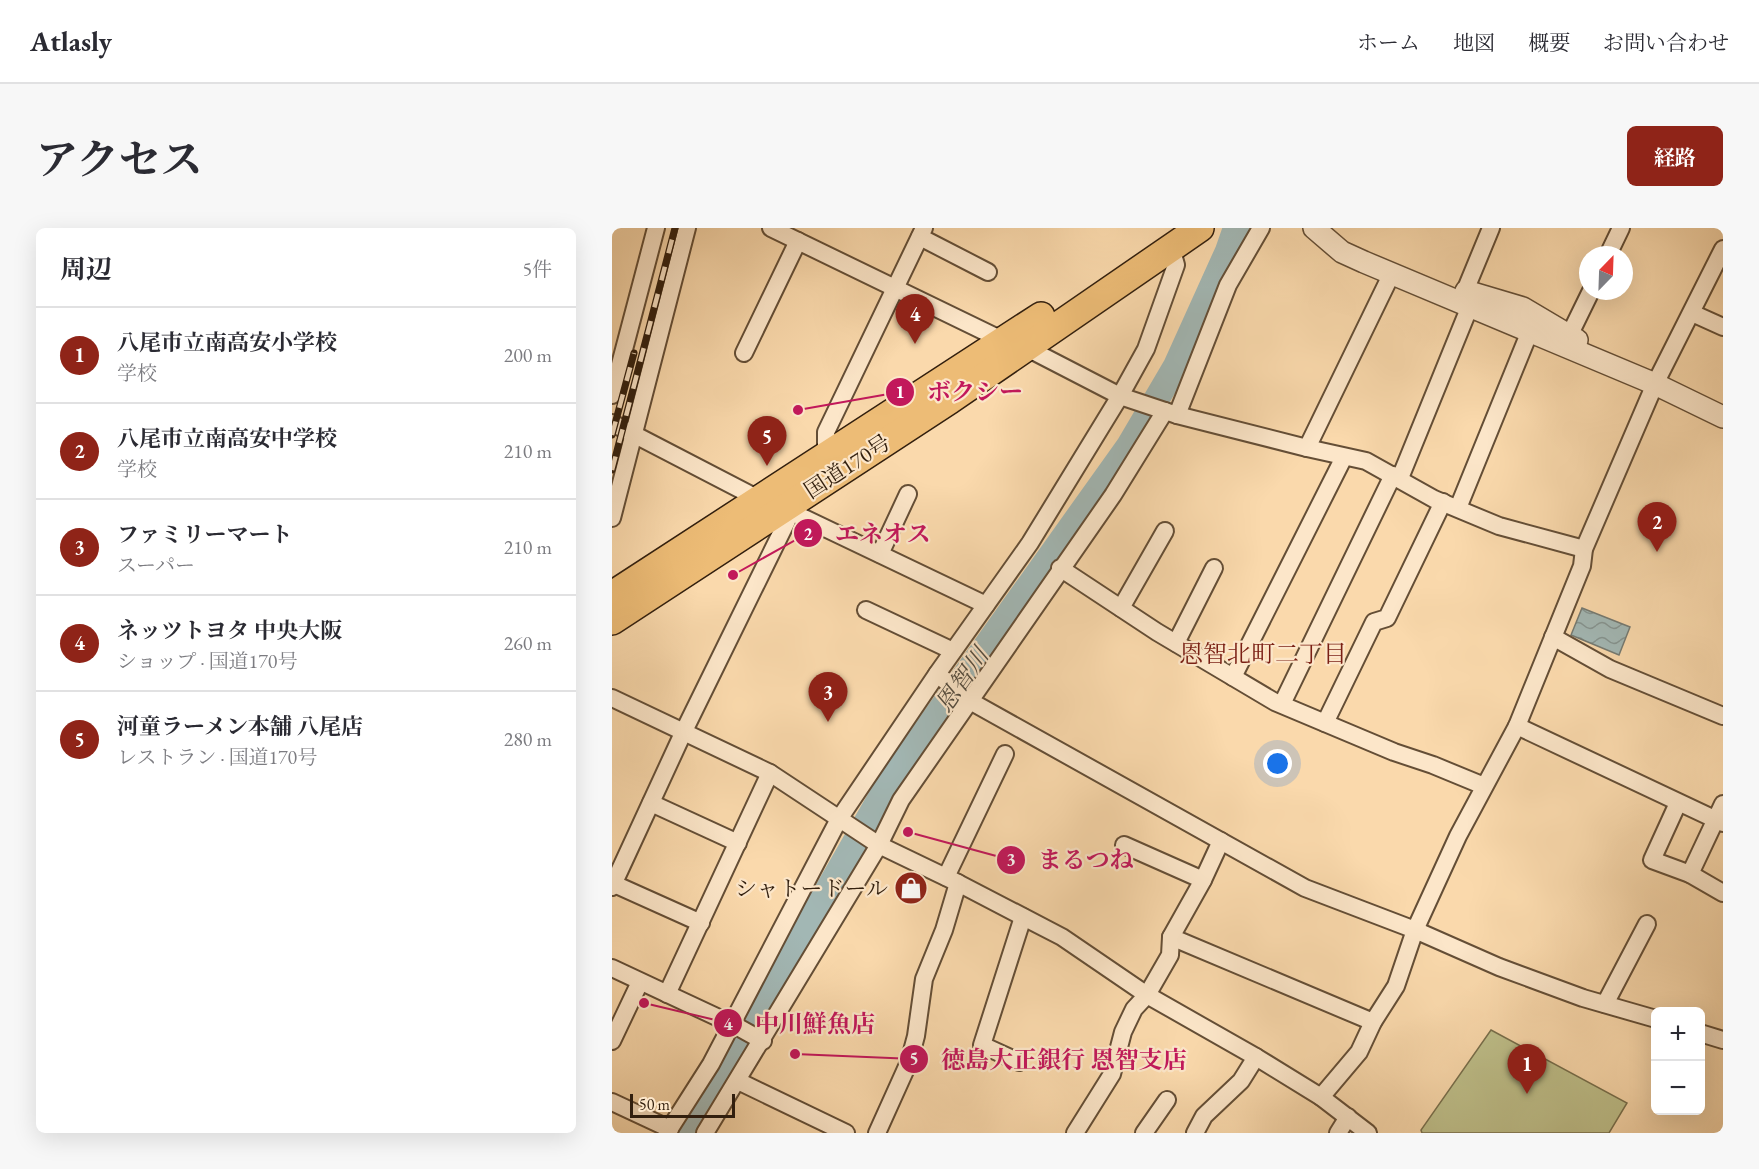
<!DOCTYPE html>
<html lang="ja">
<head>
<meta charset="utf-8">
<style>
  body { margin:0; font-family:"EB Garamond","Noto Serif JP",serif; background:#f7f7f7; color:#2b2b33 }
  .controls { position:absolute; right:18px; bottom:18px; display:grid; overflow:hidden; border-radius:9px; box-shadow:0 6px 24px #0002 }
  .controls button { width:54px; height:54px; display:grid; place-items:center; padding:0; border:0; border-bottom:2px solid #e1e1e2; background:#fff; color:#2b2b33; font:30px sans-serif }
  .compass { position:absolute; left:967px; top:18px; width:54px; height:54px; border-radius:50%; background:#fff; box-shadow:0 6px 24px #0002; rotate:23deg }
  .scale { position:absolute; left:18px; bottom:15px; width:105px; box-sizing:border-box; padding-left:6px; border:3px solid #321f0e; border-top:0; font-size:16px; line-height:21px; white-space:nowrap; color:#321f0e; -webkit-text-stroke:4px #fce6c9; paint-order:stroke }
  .you { position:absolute; left:666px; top:536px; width:21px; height:21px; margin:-15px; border:4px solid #fff; border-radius:50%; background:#1a73e8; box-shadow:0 0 0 9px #1a73e833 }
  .badge { display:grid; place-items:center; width:39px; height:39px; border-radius:50%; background:#8f2418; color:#fff; font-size:20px; font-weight:700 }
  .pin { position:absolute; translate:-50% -50px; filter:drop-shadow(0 2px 3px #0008) }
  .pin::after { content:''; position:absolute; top:32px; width:21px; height:18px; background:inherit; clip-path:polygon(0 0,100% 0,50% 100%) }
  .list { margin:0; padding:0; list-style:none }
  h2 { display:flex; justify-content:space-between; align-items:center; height:78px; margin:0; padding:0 24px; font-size:26px }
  h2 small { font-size:20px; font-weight:400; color:#7c7c81 }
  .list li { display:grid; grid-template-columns:39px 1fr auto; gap:18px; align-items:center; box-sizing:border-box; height:96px; padding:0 24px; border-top:2px solid #e1e1e2 }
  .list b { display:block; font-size:22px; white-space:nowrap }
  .list p { margin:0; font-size:20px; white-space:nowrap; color:#7c7c81 }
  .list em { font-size:20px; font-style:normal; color:#7c7c81 }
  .map { position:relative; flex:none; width:1111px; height:905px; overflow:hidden; border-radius:9px }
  header { display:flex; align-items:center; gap:36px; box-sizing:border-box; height:84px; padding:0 30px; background:#fff; border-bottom:2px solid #e1e1e2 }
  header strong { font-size:28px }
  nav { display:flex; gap:33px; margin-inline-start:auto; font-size:21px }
  .intro { display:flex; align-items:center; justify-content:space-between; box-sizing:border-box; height:144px; padding:0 36px }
  h1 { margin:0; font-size:42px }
  .button { padding:15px 27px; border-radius:9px; background:#8f2418; color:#fff; font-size:21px; font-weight:700 }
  main { display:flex; gap:36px; padding:0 36px }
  aside { flex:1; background:#fff; border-radius:9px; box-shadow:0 6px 24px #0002 }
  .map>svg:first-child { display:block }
  .pitch { fill:#bebf8a; stroke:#786f4c; stroke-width:1.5 }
  .water { fill:url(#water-waves); stroke:#757a72; stroke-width:1.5 }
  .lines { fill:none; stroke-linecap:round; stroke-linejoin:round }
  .river { stroke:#a2b7b4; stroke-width:26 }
  .minor-casing { stroke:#644e36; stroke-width:20 }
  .tertiary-casing { stroke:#644e36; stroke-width:24 }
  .trunk-casing { stroke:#321f0e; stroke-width:30 }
  .minor { stroke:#fce6c9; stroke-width:16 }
  .tertiary { stroke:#fce6c9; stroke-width:21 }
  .trunk { stroke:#edbc76; stroke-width:27 }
  .rail-casing { stroke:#321f0e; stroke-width:7 }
  .rail { stroke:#fce6c9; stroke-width:4.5; stroke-dasharray:14; stroke-linecap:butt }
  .labels { text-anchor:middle; stroke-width:4.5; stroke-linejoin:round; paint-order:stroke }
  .street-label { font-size:22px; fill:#321f0e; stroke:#fce6c9 }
  .poi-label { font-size:22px; fill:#321f0e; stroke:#fce6c9; text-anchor:end }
  .neighbourhood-label { font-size:24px; fill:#7a1f14; stroke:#fce6c9 }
  .water-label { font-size:24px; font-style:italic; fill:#544d40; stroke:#fce6c9 }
  .leader { fill:none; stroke:#c2185b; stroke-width:2 }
  .callout-dot { fill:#c2185b; stroke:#fce6c9; stroke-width:2 }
  .mark-label { font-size:18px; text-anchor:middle; font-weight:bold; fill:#fff }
  .callout-label { font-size:24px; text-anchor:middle; font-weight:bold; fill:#c2185b; stroke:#fce6c9; stroke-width:4.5; stroke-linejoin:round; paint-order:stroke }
</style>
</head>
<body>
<header>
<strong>Atlasly</strong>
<nav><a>ホーム</a><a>地図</a><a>概要</a><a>お問い合わせ</a></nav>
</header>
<div class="intro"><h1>アクセス</h1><a class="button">経路</a></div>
<main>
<aside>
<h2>周辺<small>5件</small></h2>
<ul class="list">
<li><span class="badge">1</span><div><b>八尾市立南高安小学校</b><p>学校</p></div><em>200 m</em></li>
<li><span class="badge">2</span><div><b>八尾市立南高安中学校</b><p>学校</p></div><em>210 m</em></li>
<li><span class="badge">3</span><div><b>ファミリーマート</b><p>スーパー</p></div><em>210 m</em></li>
<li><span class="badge">4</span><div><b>ネッツトヨタ 中央大阪</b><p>ショップ · 国道170号</p></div><em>260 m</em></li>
<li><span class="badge">5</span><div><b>河童ラーメン本舗 八尾店</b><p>レストラン · 国道170号</p></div><em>280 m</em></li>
</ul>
</aside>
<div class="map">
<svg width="1111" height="905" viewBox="0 0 1111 905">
  <defs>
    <pattern id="water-waves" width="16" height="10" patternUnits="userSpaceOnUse" patternTransform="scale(1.5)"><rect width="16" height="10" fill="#a2b7b4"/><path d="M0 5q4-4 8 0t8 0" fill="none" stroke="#859491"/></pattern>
  </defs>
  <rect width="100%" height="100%" fill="#fad9ac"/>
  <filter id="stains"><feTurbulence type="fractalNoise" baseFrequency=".00333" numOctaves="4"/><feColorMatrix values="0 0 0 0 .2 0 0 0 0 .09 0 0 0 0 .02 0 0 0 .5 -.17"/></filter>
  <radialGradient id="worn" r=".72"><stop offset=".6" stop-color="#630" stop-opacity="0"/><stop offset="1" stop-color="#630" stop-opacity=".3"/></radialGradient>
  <path class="pitch" d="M879 802 1015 875 997 905H810L809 902Z"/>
  <path class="water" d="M970 380 1018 399 1007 427 959 407Z"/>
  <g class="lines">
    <path class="river" d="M74 905 111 845 280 550 517 218 564 138 616 23 624 0"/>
    <g class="minor-casing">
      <g id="minor">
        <path d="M159 0 390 112"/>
        <path d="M308 9 376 44"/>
        <path d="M996 27 1009 0"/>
        <path d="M853 63 879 0"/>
        <path d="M1080 85 1111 99"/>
        <path d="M957 108 979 63"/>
        <path d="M413 119 508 168 565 187 695 220 754 233 822 271 887 298 972 321"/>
        <path d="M132 125 186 13"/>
        <path d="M0 167 44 0"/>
        <path d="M565 187 616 57 649 0"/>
        <path d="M0 195 168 282 175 293 72 503 0 659"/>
        <path d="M695 220 780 45"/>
        <path d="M214 228V204L312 0"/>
        <path d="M788 250 858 78"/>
        <path d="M171 280 374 377"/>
        <path d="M846 280 918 103"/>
        <path d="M0 290 75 0"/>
        <path d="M268 326 296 266"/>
        <path d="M448 340 545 404 663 474 782 524 821 537 872 558"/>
        <path d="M509 380 553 303"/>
        <path d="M254 382 341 423"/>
        <path d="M941 409 998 441 1111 488"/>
        <path d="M564 415 602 340"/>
        <path d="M325 446 358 473 693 660 803 702 887 739 971 770 1044 791"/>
        <path d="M621 449 732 229"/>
        <path d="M0 470 158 545 267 617 346 655 450 709 535 767 644 829 709 869 756 905"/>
        <path d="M670 476 781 247"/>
        <path d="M713 495 762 394 775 390 831 274"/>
        <path d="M905 498 1111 595"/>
        <path d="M39 575 126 615"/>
        <path d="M1066 575 1040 632 1078 646"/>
        <path d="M1111 576 1078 646 1111 665"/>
        <path d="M512 617 591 652"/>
        <path d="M334 649 393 526"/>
        <path d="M2 656 89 695"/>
        <path d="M559 709 761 794"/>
        <path d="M0 740 124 798 151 813"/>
        <path d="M55 766 158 545"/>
        <path d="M993 776 1035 696"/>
        <path d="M1088 805 1111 812"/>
        <path d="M0 813 28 754"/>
        <path d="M407 834 370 817 411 689"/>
        <path d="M126 853 234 905"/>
        <path d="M709 869 747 824 761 794 784 758 803 702 846 608 905 498 970 338 972 321 1043 156 1111 21"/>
        <path d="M0 874 58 901"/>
        <path d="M55 905 99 836 227 591 325 446 418 315 508 168 534 121 564 37 559 19"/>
        <path d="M93 905 267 617 289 572 501 267 553 183"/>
        <path d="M265 905 297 834 304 808 312 751 332 702 346 655"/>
        <path d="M463 905 500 846 511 804 522 781 535 767 558 727 559 709 591 652 609 613"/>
        <path d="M532 905 555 872"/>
        <path d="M583 905 592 888 629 853 644 829"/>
        <path d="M726 905 736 889"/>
      </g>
    </g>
    <g class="tertiary-casing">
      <g id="tertiary">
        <path d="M702 0 730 24 752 34 1043 156 1111 189"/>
        <path d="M854 63 911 80 965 112"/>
      </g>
    </g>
    <g class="trunk-casing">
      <g id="trunk">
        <path d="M0 367 429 88"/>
        <path d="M0 393 338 172 588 0"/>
      </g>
    </g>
    <use href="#minor" class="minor"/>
    <use href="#tertiary" class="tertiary"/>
    <use href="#trunk" class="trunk"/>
    <g class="rail-casing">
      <g id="rail">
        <path d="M0 207 22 125"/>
        <path d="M0 242 63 0"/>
      </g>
    </g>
    <use href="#rail" class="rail"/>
  </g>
  <defs>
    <g id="shop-disc" transform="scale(1.725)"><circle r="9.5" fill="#8f2418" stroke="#fce6c9"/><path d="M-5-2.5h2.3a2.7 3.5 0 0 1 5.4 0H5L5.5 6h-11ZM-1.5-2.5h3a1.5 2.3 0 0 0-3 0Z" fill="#fff"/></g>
  </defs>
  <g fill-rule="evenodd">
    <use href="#shop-disc" x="299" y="660"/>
  </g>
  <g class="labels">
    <g class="street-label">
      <text transform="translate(235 238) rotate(-33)" y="8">国道170号</text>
    </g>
    <g class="poi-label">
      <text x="276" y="668">シャトードール</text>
    </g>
    <g class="neighbourhood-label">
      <text x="651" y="434">恩智北町二丁目</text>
    </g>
    <g class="water-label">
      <text transform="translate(350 452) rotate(-55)" y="8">恩智川</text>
    </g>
  </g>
  <path class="leader" d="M186 182L288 164M121 347L196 305M296 604L399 632M32 775L116 795M183 826L302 831"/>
  <g class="callout-dot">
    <circle cx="186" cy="182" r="6"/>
    <circle cx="121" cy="347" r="6"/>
    <circle cx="296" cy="604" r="6"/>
    <circle cx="32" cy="775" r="6"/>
    <circle cx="183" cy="826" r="6"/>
    <circle cx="288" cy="164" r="15"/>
    <circle cx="196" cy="305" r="15"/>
    <circle cx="399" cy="632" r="15"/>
    <circle cx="116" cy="795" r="15"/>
    <circle cx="302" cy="831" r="15"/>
  </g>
  <g class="mark-label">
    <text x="288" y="170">1</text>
    <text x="196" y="312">2</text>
    <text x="399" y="638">3</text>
    <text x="116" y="802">4</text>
    <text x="302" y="837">5</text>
  </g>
  <g class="callout-label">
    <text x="363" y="172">ボクシー</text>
    <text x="271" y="314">エネオス</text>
    <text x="474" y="640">まるつね</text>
    <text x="203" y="804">中川鮮魚店</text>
    <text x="452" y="840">徳島大正銀行 恩智支店</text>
  </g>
  <rect width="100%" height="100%" filter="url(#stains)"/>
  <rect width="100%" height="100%" fill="url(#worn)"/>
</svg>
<div class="controls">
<button>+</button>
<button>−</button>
</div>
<svg class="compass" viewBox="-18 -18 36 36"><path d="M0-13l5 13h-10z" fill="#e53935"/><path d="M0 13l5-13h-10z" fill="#7c7c81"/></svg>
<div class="scale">50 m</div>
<div class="you"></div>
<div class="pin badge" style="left:915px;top:866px">1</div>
<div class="pin badge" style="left:1045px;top:324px">2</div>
<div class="pin badge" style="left:216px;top:494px">3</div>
<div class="pin badge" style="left:303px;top:116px">4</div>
<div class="pin badge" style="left:155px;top:238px">5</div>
</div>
</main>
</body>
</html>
